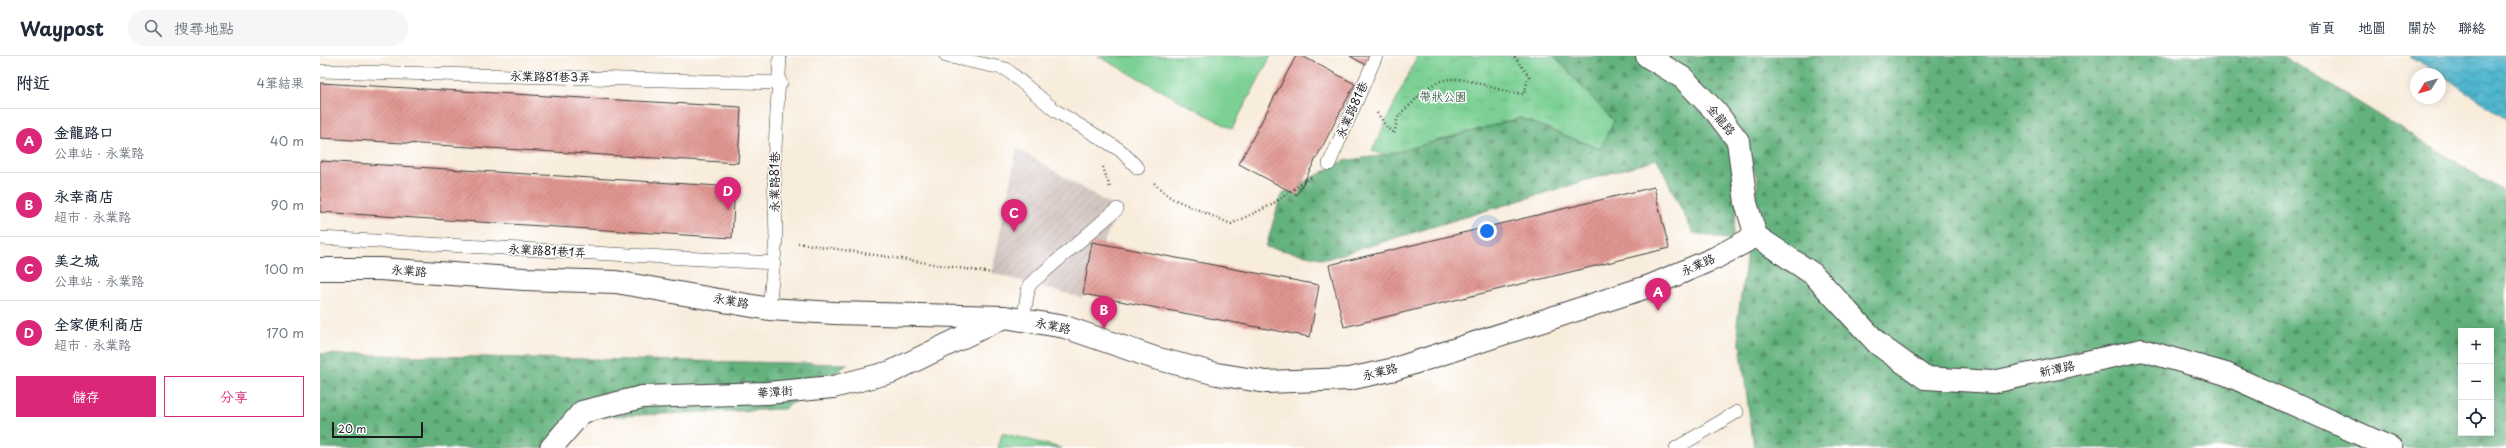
<!DOCTYPE html>
<html lang="zh-TW">
<head>
<meta charset="utf-8">
<style>
  body { margin:0; font-family:"Playpen Sans","LXGW WenKai TC",sans-serif; background:#f6f6f7; color:#1f2937 }
  .controls { position:absolute; right:12px; bottom:12px; display:grid; overflow:hidden; border-radius:0px; box-shadow:0 2px 10px #0003 }
  .controls button { width:36px; height:36px; display:grid; place-items:center; padding:0; border:0; border-bottom:1px solid #e0e1e3; background:#fff; color:#1f2937; font:20px sans-serif }
  .compass { position:absolute; left:2090px; top:12px; width:36px; height:36px; border-radius:50%; background:#fff; box-shadow:0 2px 10px #0003; rotate:233deg }
  .scale { position:absolute; left:12px; bottom:10px; width:91px; box-sizing:border-box; padding-left:4px; border:2px solid #1c1c1c; border-top:0; font-size:11px; line-height:14px; white-space:nowrap; color:#1c1c1c; -webkit-text-stroke:3px #fff; paint-order:stroke }
  .you { position:absolute; left:1167px; top:175px; width:14px; height:14px; margin:-10px; border:3px solid #fff; border-radius:50%; background:#1a73e8; box-shadow:0 0 0 6px #1a73e833 }
  .badge { display:grid; place-items:center; width:26px; height:26px; border-radius:50%; background:#db2777; color:#fff; font-size:13px; font-weight:700 }
  .pin { position:absolute; translate:-50% -33px; filter:drop-shadow(0 1px 2px #0008) }
  .pin::after { content:''; position:absolute; top:21px; width:14px; height:12px; background:inherit; clip-path:polygon(0 0,100% 0,50% 100%) }
  .list { margin:0; padding:0; list-style:none }
  h2 { display:flex; justify-content:space-between; align-items:center; height:52px; margin:0; padding:0 16px; font-size:17px }
  h2 small { font-size:13px; font-weight:400; color:#747a83 }
  .list li { display:grid; grid-template-columns:26px 1fr auto; gap:12px; align-items:center; box-sizing:border-box; height:64px; padding:0 16px; border-top:1px solid #e0e1e3 }
  .list b { display:block; font-size:15px; white-space:nowrap }
  .list p { margin:0; font-size:13px; white-space:nowrap; color:#747a83 }
  .list em { font-size:13px; font-style:normal; color:#747a83 }
  .actions { display:flex; gap:8px; padding:12px 16px }
  .actions a { flex:1; padding:9px 0; border:1px solid #db2777; border-radius:0px; text-align:center; font-size:14px; color:#db2777 }
  .actions .main { background:#db2777; color:#fff }
  .icon { flex:none; width:22px; height:22px; fill:none; stroke:currentColor; stroke-width:2; stroke-linecap:round; stroke-linejoin:round }
  .map { position:relative; flex:none; width:2186px; height:392px; overflow:hidden }
  header { display:flex; align-items:center; gap:24px; box-sizing:border-box; height:56px; padding:0 20px; background:#fff; border-bottom:1px solid #e0e1e3 }
  header strong { font-size:19px }
  nav { display:flex; gap:22px; margin-inline-start:auto; font-size:14px }
  .search { width:280px; height:36px; background:#f6f6f7; display:flex; align-items:center; gap:10px; box-sizing:border-box; padding:0 14px; border-radius:22px; color:#747a83; font-size:15px }
  main { display:flex }
  aside { flex:1; background:#fff }
  .map>svg:first-child { display:block }
  .industrial { fill:url(#industrial-furrows) }
  .grass { fill:url(#grass-tufts); stroke:#4c7658 }
  .forest { fill:url(#forest-firs); stroke:#40674d; fill-rule:evenodd }
  .pitch { fill:#7bd094; stroke:#4c7658 }
  .water { fill:url(#water-waves); stroke:#366874 }
  .building { fill:url(#building-hatch) }
  .lines { fill:none; stroke-linecap:round; stroke-linejoin:round }
  .lane-casing { stroke:#3d3b39; stroke-width:14 }
  .street-casing { stroke:#3d3b39; stroke-width:24 }
  .secondary-casing { stroke:#3d3b39; stroke-width:24 }
  .path { stroke:#3d3b39; stroke-width:2.5; stroke-dasharray:1 3; stroke-linecap:butt }
  .lane { stroke:#fff; stroke-width:13 }
  .street { stroke:#fff; stroke-width:22 }
  .secondary { stroke:#fff; stroke-width:22 }
  .labels { text-anchor:middle; stroke-width:3; stroke-linejoin:round; paint-order:stroke }
  .street-label { font-size:12px; fill:#1c1c1c; stroke:#fff }
  .park-label { font-size:12px; fill:#42644c; stroke:#fff }
</style>
</head>
<body>
<header>
<strong>Waypost</strong>
<div class="search"><svg class="icon" aria-label="search" viewBox="0 0 24 24"><circle cx="10" cy="10" r="6"/><path d="M15 15l6 6"/></svg>搜尋地點</div>
<nav><a>首頁</a><a>地圖</a><a>關於</a><a>聯絡</a></nav>
</header>
<main>
<aside>
<h2>附近<small>4筆結果</small></h2>
<ul class="list">
<li><span class="badge">A</span><div><b>金龍路口</b><p>公車站 · 永業路</p></div><em>40 m</em></li>
<li><span class="badge">B</span><div><b>永幸商店</b><p>超市 · 永業路</p></div><em>90 m</em></li>
<li><span class="badge">C</span><div><b>美之城</b><p>公車站 · 永業路</p></div><em>100 m</em></li>
<li><span class="badge">D</span><div><b>全家便利商店</b><p>超市 · 永業路</p></div><em>170 m</em></li>
</ul>
<div class="actions"><a class="main">儲存</a><a>分享</a></div>
</aside>
<div class="map">
<svg width="2186" height="392" viewBox="0 0 2186 392">
  <defs>
    <pattern id="industrial-furrows" width="10" height="10" patternUnits="userSpaceOnUse"><rect width="10" height="10" fill="#cfc0bb"/><path d="M-1 1l2-2M0 10L10 0M9 11l2-2" fill="none" stroke="#b1a4a0"/></pattern>
    <pattern id="grass-tufts" width="24" height="20" patternUnits="userSpaceOnUse"><rect width="24" height="20" fill="#7bd094"/><path d="M3 7l-1-3M5 7V3M7 7l1-3M15 17l-1-3M17 17v-4M19 17l1-3" fill="none" stroke="#6ab27f"/></pattern>
    <pattern id="forest-firs" width="22" height="20" patternUnits="userSpaceOnUse"><rect width="22" height="20" fill="#64b27e"/><path d="M5 1l3.5 6h-7zM16 11l3.5 6h-7z" fill="#529066"/></pattern>
    <pattern id="water-waves" width="16" height="10" patternUnits="userSpaceOnUse"><rect width="16" height="10" fill="#4fb5cd"/><path d="M0 5q4-4 8 0t8 0" fill="none" stroke="#4192a6"/></pattern>
    <pattern id="building-hatch" width="6" height="6" patternUnits="userSpaceOnUse"><rect width="6" height="6" fill="#e19692"/><path d="M-1 1l2-2M0 6l6-6M5 7l2-2" fill="none" stroke="#b67a76"/></pattern>
  </defs>
  <rect width="100%" height="100%" fill="#fff"/>
  <filter id="ink" filterUnits="userSpaceOnUse"><feTurbulence type="fractalNoise" baseFrequency=".025" numOctaves="2"/><feDisplacementMap in="SourceGraphic" scale="8" xChannelSelector="R" yChannelSelector="G"/><feConvolveMatrix kernelMatrix="1 2 1 2 8 2 1 2 1" color-interpolation-filters="sRGB"/></filter>
  <filter id="wash" filterUnits="userSpaceOnUse"><feTurbulence type="fractalNoise" baseFrequency=".012" numOctaves="4" result="noise"/><feDisplacementMap in="SourceGraphic" scale="16" xChannelSelector="R" yChannelSelector="G"/><feGaussianBlur stdDeviation="0.9" result="paint"/><feColorMatrix in="noise" values="0 0 0 0 0 0 0 0 0 0 0 0 0 0 0 0 0 1.4 0 .05"/><feComposite in="paint" operator="in"/></filter>
  <g filter="url(#wash)">
    <rect width="100%" height="100%" fill="#f8ecdb"/>
    <path class="industrial" d="M697 92 797 153 762 242 672 217Z"/>
    <path class="grass" d="M1097 0H1234L1294 65 1280 93 1200 62 1066 99 1052 95Z"/>
    <g class="forest">
      <path d="M1234 0H1963L2186 137V392H1434L1417 267 1438 123 1425 98 1412 184 1373 177 1337 103 1006 203 946 191 961 139 1023 105 1066 99 1200 62 1280 93 1294 65ZM2141 275H2171V377H2141Z"/>
      <path d="M0 298 528 308 464 353 274 361 246 392H0Z"/>
    </g>
    <g class="pitch">
      <path d="M778 0H951L912 73Z"/>
      <path d="M682 377 741 392H678Z"/>
    </g>
    <path class="water" d="M2089 0H2186V63L2119 17Z"/>
    <g id="blocks">
      <g class="building">
        <path d="M976 0H982L1035 28 977 139 919 108Z"/>
        <path d="M1030 0H1051L1046 9Z"/>
        <path d="M0 27 421 51 418 107 0 82Z"/>
        <path d="M0 105 415 131 412 182 0 156Z"/>
        <path d="M1334 131 1349 192 1024 271 1009 209Z"/>
        <path d="M772 186 999 229 990 281 763 238Z"/>
      </g>
    </g>
  </g>
  <g filter="url(#ink)">
    <use href="#blocks" fill-opacity="0" stroke="#3d3b39" stroke-width="1"/>
    <g class="lines">
      <g class="lane-casing">
        <g id="lane">
          <path d="M626 0 686 13 736 55 800 94 818 112"/>
          <path d="M0 15 461 27"/>
          <path d="M1009 108 1056 0"/>
          <path d="M0 182 454 207"/>
          <path d="M449 253 456 183 454 111 460 0"/>
          <path d="M703 264 709 229 797 153"/>
          <path d="M1356 392 1417 356"/>
        </g>
      </g>
      <g class="street-casing">
        <g id="street">
          <path d="M1327 0 1363 22 1396 56 1418 85 1426 147 1436 180"/>
          <path d="M231 392 262 356 322 341 447 337 513 331 571 316 684 261"/>
        </g>
      </g>
      <g class="secondary-casing">
        <path id="secondary" d="M0 213H60L204 223 296 226 449 253 514 257 684 261 745 271 835 302 897 318 946 326 1029 323 1075 313 1330 230 1395 202 1436 180 1493 218 1558 288 1605 322 1673 326 1822 294 1906 318 2071 392"/>
      </g>
      <g class="path">
        <path d="M1057 57 1067 71 1074 78C1076 73 1076 64 1079 60 1082 55 1090 50 1094 45 1130 1 1162 36 1204 38L1209 20 1194 0"/>
        <path d="M783 111 790 132"/>
        <path d="M834 127 851 142 911 168 951 149 991 121"/>
        <path d="M478 187 672 217"/>
      </g>
      <use href="#lane" class="lane"/>
      <use href="#street" class="street"/>
      <use href="#secondary" class="secondary"/>
    </g>
  </g>
  <g class="labels">
    <g class="street-label">
      <text transform="translate(230 21) rotate(1)" y="4">永業路81巷3弄</text>
      <text transform="translate(1032 54) rotate(-66)" y="4">永業路81巷</text>
      <text transform="translate(1401 64) rotate(50)" y="4">金龍路</text>
      <text transform="translate(455 126) rotate(-90)" y="4">永業路81巷</text>
      <text transform="translate(227 195) rotate(3)" y="4">永業路81巷1弄</text>
      <text transform="translate(1378 209) rotate(-24)" y="4">永業路</text>
      <text transform="translate(89 215) rotate(4)" y="4">永業路</text>
      <text transform="translate(411 245) rotate(11)" y="4">永業路</text>
      <text transform="translate(733 270) rotate(12)" y="4">永業路</text>
      <text transform="translate(1737 313) rotate(-12)" y="4">新潭路</text>
      <text transform="translate(1060 316) rotate(-14)" y="4">永業路</text>
      <text transform="translate(455 336) rotate(-4)" y="4">華潭街</text>
    </g>
    <g class="park-label">
      <text x="1123" y="45">帶狀公園</text>
    </g>
  </g>
</svg>
<div class="controls">
<button>+</button>
<button>−</button>
<button><svg class="icon" aria-label="locate" viewBox="0 0 24 24"><circle cx="12" cy="12" r="6"/><path d="M12 2v4M12 18v4M2 12h4M18 12h4"/></svg></button>
</div>
<svg class="compass" viewBox="-18 -18 36 36"><path d="M0-13l5 13h-10z" fill="#e53935"/><path d="M0 13l5-13h-10z" fill="#747a83"/></svg>
<div class="scale">20 m</div>
<div class="you"></div>
<div class="pin badge" style="left:1338px;top:255px">A</div>
<div class="pin badge" style="left:784px;top:273px">B</div>
<div class="pin badge" style="left:694px;top:176px">C</div>
<div class="pin badge" style="left:408px;top:154px">D</div>
</div>
</main>
</body>
</html>
